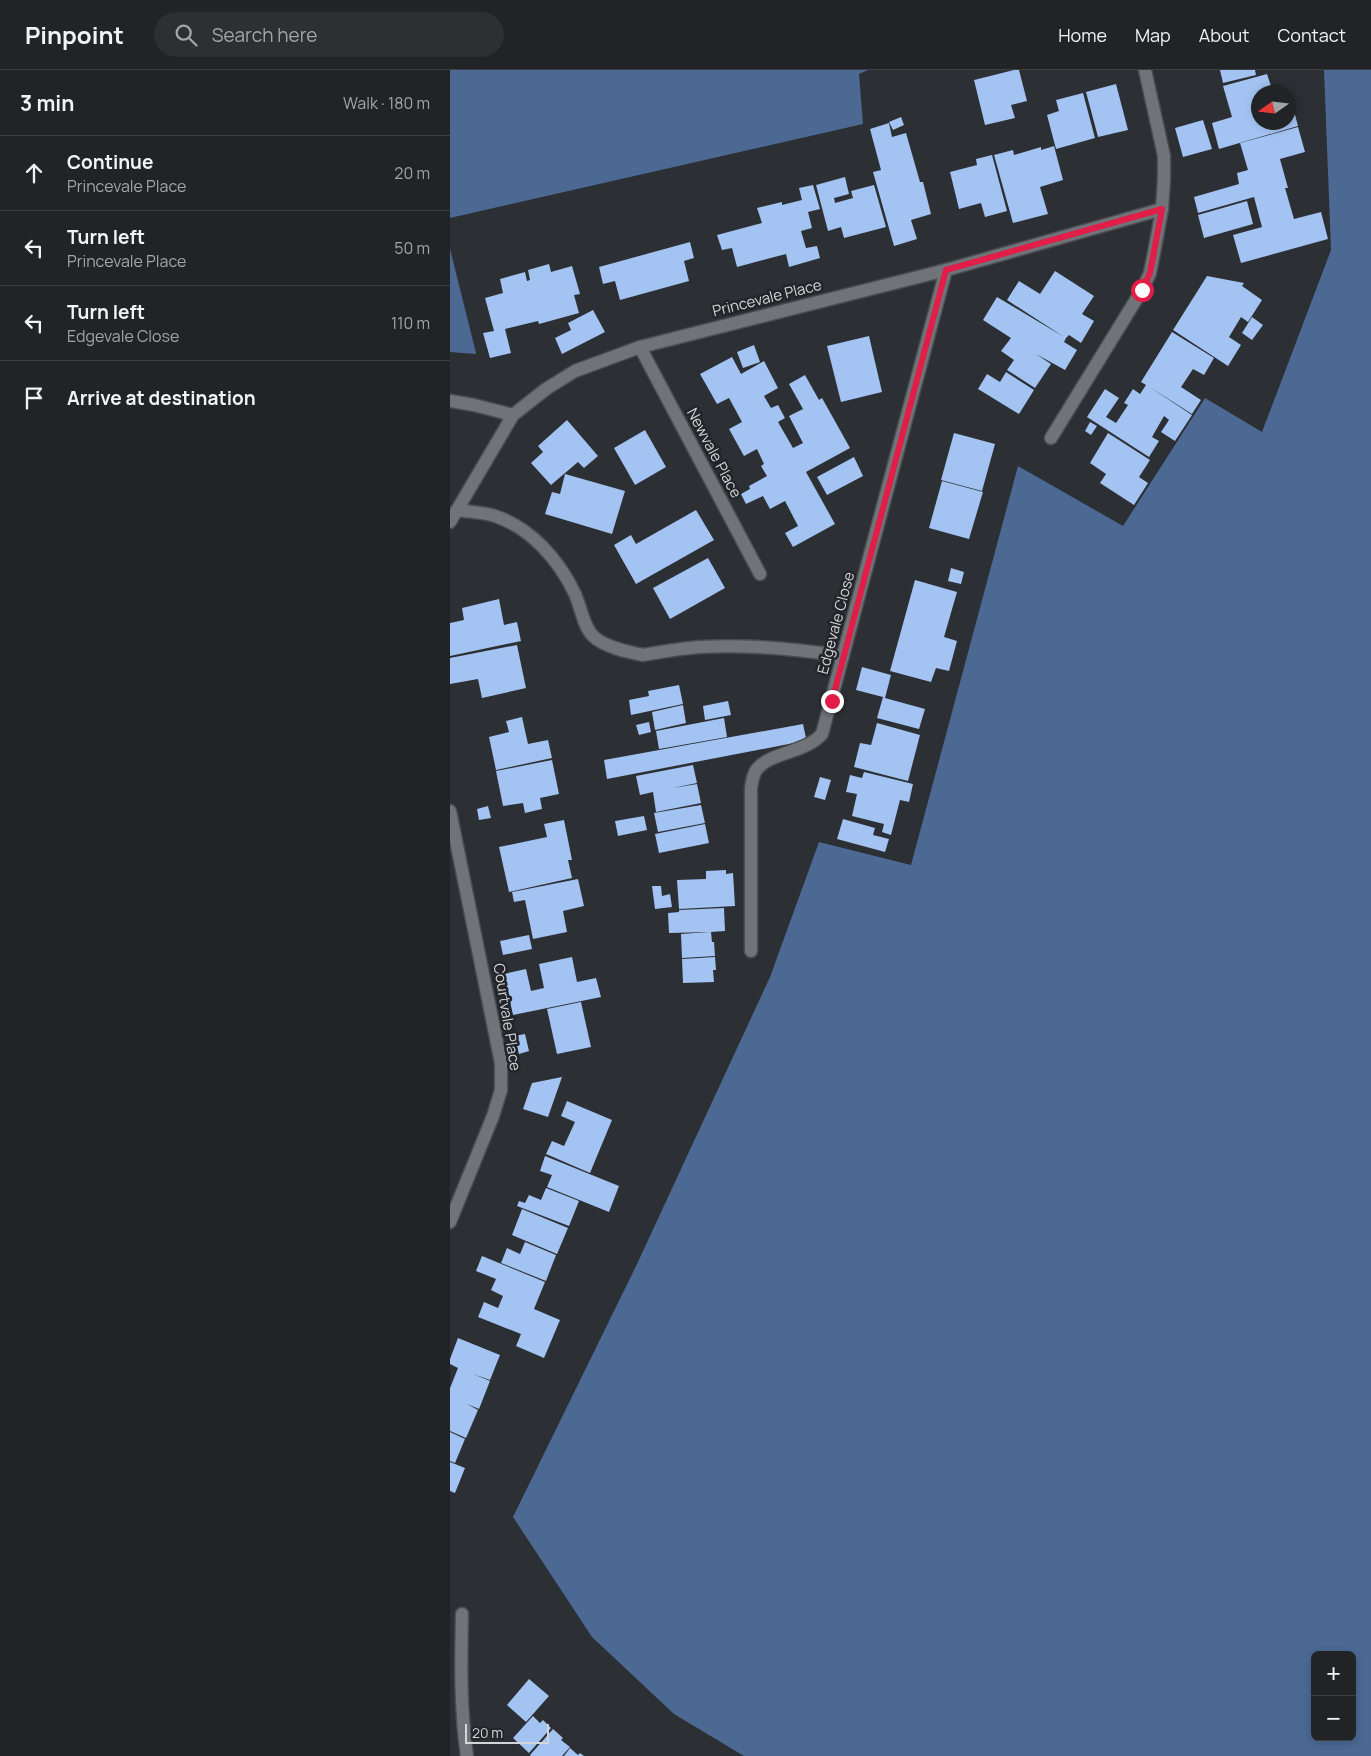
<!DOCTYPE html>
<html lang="en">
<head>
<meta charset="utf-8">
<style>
  body { margin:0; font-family:Manrope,sans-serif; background:#2d2f32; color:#f1f3f6 }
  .controls { position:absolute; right:15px; bottom:15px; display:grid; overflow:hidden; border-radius:8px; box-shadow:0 2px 8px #0003 }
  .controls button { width:45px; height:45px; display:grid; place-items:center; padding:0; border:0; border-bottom:1px solid #3e4043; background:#212326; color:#f1f3f6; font:25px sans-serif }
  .compass { position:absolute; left:801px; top:15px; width:45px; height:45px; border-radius:50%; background:#212326; box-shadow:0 2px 8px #0003; rotate:256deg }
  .scale { position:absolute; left:15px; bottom:12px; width:84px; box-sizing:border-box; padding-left:5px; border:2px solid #d3d5d8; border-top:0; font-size:14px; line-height:18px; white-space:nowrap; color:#d3d5d8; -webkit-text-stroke:4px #222529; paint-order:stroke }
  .stop { position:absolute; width:15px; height:15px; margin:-11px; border:4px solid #e11d48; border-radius:50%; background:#fff }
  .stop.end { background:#e11d48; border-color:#fff; box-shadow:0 1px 5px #0008 }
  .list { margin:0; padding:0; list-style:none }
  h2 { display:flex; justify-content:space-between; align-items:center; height:65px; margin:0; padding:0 20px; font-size:21px }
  h2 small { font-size:16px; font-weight:400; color:#a2a4a7 }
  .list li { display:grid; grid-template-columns:32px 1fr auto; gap:15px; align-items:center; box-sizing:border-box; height:75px; padding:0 20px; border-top:1px solid #3e4043 }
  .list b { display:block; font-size:19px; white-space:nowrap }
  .list p { margin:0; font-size:16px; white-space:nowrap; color:#a2a4a7 }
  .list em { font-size:16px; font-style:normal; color:#a2a4a7 }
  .icon { flex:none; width:28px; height:28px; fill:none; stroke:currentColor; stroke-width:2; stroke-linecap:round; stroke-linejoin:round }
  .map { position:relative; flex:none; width:921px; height:1686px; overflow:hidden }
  header { display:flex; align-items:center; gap:30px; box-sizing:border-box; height:70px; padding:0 25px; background:#212326; border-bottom:1px solid #3e4043 }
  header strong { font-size:24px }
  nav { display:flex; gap:28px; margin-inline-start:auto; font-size:18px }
  .search { width:350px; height:45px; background:#2d2f32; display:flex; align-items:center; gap:12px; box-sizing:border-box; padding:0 18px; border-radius:28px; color:#a2a4a7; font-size:19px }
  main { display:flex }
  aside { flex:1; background:#212326 }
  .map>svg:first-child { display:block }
  .forest { fill:#4b6993; fill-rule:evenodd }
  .building { fill:#a3c3f2 }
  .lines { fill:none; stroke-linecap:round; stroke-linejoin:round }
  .lane-casing { stroke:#494c50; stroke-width:15 }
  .street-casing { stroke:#494c50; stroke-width:15 }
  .lane { stroke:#707479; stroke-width:12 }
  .street { stroke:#707479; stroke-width:12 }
  .route { stroke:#e11d48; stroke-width:6 }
  .labels { text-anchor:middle; stroke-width:5; stroke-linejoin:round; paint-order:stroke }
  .street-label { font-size:15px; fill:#d3d5d8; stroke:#222529 }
</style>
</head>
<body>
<header>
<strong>Pinpoint</strong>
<div class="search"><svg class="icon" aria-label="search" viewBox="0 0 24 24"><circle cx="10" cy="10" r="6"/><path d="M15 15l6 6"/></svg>Search here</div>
<nav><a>Home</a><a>Map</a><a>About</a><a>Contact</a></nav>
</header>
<main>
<aside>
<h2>3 min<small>Walk · 180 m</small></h2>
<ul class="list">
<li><svg class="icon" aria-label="ahead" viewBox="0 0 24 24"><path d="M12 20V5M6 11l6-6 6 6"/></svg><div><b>Continue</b><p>Princevale Place</p></div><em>20 m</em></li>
<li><svg class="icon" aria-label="left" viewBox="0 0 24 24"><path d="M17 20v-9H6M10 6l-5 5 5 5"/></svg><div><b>Turn left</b><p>Princevale Place</p></div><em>50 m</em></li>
<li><svg class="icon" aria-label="left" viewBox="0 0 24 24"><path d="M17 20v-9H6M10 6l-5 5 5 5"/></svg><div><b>Turn left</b><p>Edgevale Close</p></div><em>110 m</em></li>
<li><svg class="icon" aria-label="arrive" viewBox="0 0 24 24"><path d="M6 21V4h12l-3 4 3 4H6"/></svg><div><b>Arrive at destination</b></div></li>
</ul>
</aside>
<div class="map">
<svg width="921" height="1686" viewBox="0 0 921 1686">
  <rect width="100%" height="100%" fill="#2c2f33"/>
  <g class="forest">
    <path d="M0 0H418L409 4 413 54 0 148Z"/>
    <path d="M874 0H921V1686H294L224 1644 142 1567 63 1447 187 1194 320 907 369 772 461 795 568 396 673 456 755 328 812 362 881 180ZM865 1585H902V1667H865Z"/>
    <path d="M0 179 26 283V284L0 282Z"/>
  </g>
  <g class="building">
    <path d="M564 0H569L577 31 561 35 565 48 535 55 524 10Z"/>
    <path d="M770 0H805L806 5 773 13Z"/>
    <path d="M817 4 823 22H808V52H838V31L841 30 848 56 769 79 762 53 782 47 773 16Z"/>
    <path d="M666 14 678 60 648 67 636 22Z"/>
    <path d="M633 23 645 68 606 79 597 45 609 41 606 30Z"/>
    <path d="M451 47 454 55 443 60 439 52Z"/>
    <path d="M753 50 762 79 733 87 725 58Z"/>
    <path d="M439 53 442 67 456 63 470 112H473L481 144 461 150 467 169 444 176 423 102 431 100 420 59Z"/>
    <path d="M848 57 855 82 830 89 838 118H835L844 149 871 142 878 169 791 193 783 165 812 157 804 127 748 143 744 127 789 114 787 103 798 100 790 73Z"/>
    <path d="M604 76 613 110 590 117 598 144 563 153 544 85 563 80 564 85 591 77V80Z"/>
    <path d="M542 85 557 141 535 147 531 133 509 139 500 102 527 95 526 89Z"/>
    <path d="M395 107 399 124 384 128 385 133 403 128 401 121 424 115 436 157 394 168 391 157 378 161 366 115Z"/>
    <path d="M363 115 370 139 358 142 362 158 351 161 356 178 367 176 370 188 339 197 336 184 287 197 282 178 272 180 267 165 312 153 307 138 332 132V135L352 130 349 118Z"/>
    <path d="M797 131 803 154 754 168 748 145Z"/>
    <path d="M240 172 244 188 234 191 239 211 170 230 165 211 153 214 149 197Z"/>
    <path d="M99 194 101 202 122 196 130 224 124 225 129 243 89 254 88 251 55 259 61 283 40 288 33 263 44 261 35 228 53 223 50 209 75 202 77 211 80 210 78 200Z"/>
    <path d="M605 201 644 226 632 244 644 251 631 273 619 265 616 268 614 272 627 280 615 300 586 284 601 294 585 318 557 300 564 290 551 281 561 268 533 250 547 227 614 267 557 230 569 211 590 224Z"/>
    <path d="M757 206 794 213 792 216 812 230 798 252 791 247 779 267 791 275 778 296 723 260Z"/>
    <path d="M143 240 155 262 112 284 105 268 121 260 118 253Z"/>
    <path d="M802 247 813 255 802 270 792 263Z"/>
    <path d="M722 262 764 288 754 305 743 299 731 317 751 330 742 344 698 316 742 345 725 371 711 362 719 350 714 346 702 367 709 371 699 387 637 347 655 319 669 328 656 347 666 353 678 335 674 333 683 319 690 324 696 315 691 312Z"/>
    <path d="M419 266 432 322 391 332 377 276Z"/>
    <path d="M304 275 310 292 293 298 287 282Z"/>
    <path d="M282 287 291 304 314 291 328 318 314 326 321 338 328 335 335 348 328 352 343 378 353 373 339 346 353 339 339 314 355 305 369 330 372 328 400 378 356 402 385 454 343 477 335 463 348 456 335 431 320 439 313 426 296 434 291 424 300 419 299 416 317 406 311 396 314 394 307 379 294 386 279 359 292 352 279 328 267 334 250 304Z"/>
    <path d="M556 302 584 320 569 344 528 319 537 304 550 312Z"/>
    <path d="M117 350 148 386 134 398 128 392 101 415 81 393 93 382 88 376Z"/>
    <path d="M640 352 647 356 641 365 635 361Z"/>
    <path d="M195 360 216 397 185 415 164 378Z"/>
    <path d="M504 363 545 374 532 421 491 410Z"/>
    <path d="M658 363 700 390 689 407 698 413 684 435 650 413 656 404 640 393Z"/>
    <path d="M404 387 413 406 377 425 367 407Z"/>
    <path d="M115 404 175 421 162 464 95 444 102 422 110 424Z"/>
    <path d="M492 411 533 422 519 469 479 458Z"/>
    <path d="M246 440 264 470 186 514 164 475 181 465 186 474Z"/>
    <path d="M258 488 275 518 220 549 203 518Z"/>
    <path d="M501 498 514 502 511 514 498 511Z"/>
    <path d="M465 510 507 522 494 567 507 571 499 601 486 598 481 612 440 601Z"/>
    <path d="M49 529 54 555 67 552 71 571 0 586V553L14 550 12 538Z"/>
    <path d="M67 575 76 618 32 628 28 609 0 614V588Z"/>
    <path d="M412 597 441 605 435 628 475 639 469 659 427 648 433 627 406 620Z"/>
    <path d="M229 615 233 634 181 645 179 630 199 626 198 621Z"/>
    <path d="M278 631 281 645 255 650 253 636Z"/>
    <path d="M233 635 236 653 205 660 202 642Z"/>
    <path d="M72 647 78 674 98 670 102 688 46 700 39 667 59 662 56 651Z"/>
    <path d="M274 648 277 667 209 679 206 661Z"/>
    <path d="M199 652 201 662 189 665 186 655Z"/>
    <path d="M427 653 470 665 458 711 404 697 410 673 421 675Z"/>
    <path d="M353 654 356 668 349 672 157 709 154 690Z"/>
    <path d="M102 690 109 724 90 728 92 739 75 743 73 733 53 736 46 701Z"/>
    <path d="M243 695 247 713 223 718 247 714 251 733 206 742 203 722 190 725 186 706Z"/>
    <path d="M414 702 463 714 459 732 450 730 441 765 432 762 434 754 402 746 407 724 396 722 400 705 412 708Z"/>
    <path d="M370 707 381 710 375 730 364 727Z"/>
    <path d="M251 735 255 753 208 762 204 743Z"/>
    <path d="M38 736 41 748 29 750 27 739Z"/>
    <path d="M194 746 197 760 168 766 165 751Z"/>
    <path d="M393 749 425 758 423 765 439 769 435 782 387 769Z"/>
    <path d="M114 750 122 790H118L122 808 59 822 49 777 97 767 94 754Z"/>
    <path d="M255 754 259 773 209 783 205 764Z"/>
    <path d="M276 800V804L283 803 285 836 229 839 227 810 256 809V801Z"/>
    <path d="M128 809 134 836 113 841 117 862 83 869 75 830 64 832 62 822Z"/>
    <path d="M202 816H211L212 826 220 824 222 837 205 839Z"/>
    <path d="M274 838 275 861 261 862 262 872H264L265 886 232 888 231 864 259 862 219 863 218 843 229 842V840Z"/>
    <path d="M79 865 82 879 53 885 50 871Z"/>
    <path d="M122 887 127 912 146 908 151 927 63 945 54 904 76 899 81 921 94 918 89 894Z"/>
    <path d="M265 887 266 900H263L264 912 233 913 232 889Z"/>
    <path d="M131 932 141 977 107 984 97 939Z"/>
    <path d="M75 964 79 981 69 984 64 966Z"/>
    <path d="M112 1007 98 1047 73 1039 82 1013Z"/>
    <path d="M117 1031 162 1050 140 1103 96 1084 102 1071 114 1076 125 1052 111 1046Z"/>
    <path d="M95 1086 169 1116 159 1142 97 1117 102 1105 90 1101Z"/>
    <path d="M96 1118 129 1131 119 1156 67 1136 69 1131 75 1133 79 1125 91 1130Z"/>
    <path d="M72 1139 118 1158 107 1184 62 1165Z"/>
    <path d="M75 1172 106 1185 96 1211 51 1193 57 1178 70 1184Z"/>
    <path d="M32 1186 95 1212 84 1239 110 1250 94 1288 66 1276 71 1264 28 1247 34 1232 48 1238 53 1226 41 1220 46 1209 26 1201Z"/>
    <path d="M8 1268 50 1285 40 1310 23 1304 40 1311 29 1339 17 1334 28 1340 16 1368 0 1361V1318L8 1298 0 1294V1289Z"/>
    <path d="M0 1362 15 1369 5 1393 0 1391Z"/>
    <path d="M0 1392 15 1398 5 1423 0 1421Z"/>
    <path d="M79 1609 99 1626 76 1652 57 1635Z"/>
    <path d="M83 1646 90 1653 93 1650 101 1658 79 1683 63 1668Z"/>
    <path d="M103 1659 113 1668 111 1670 120 1677 112 1686H81L80 1685Z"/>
    <path d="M120 1678 128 1685 130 1683 134 1686H114Z"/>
  </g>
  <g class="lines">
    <g class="lane-casing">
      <path id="lane" d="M7 440C19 442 33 442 45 446 81 458 109 490 125 524 131 537 133 556 143 566 154 577 178 582 193 585 212 582 231 578 251 577 298 574 346 579 393 586"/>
    </g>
    <g class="street-casing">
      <g id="street">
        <path d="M190 277 310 504"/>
        <path d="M0 331 24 335 63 345"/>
        <path d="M601 368 692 220 700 203 704 183 712 139 714 109V86L695 0"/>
        <path d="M0 452 63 345 96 319 125 301 190 277 496 200 712 139"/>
        <path d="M0 741 51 993V1020L43 1046 0 1152"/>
        <path d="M301 881V718C302 711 303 704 307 699 321 682 355 683 372 664L496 200"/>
        <path d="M12 1544C11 1591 10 1639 17 1686"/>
      </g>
    </g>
    <use href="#lane" class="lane"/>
    <use href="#street" class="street"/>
  </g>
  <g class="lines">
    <path class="route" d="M382 631 496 200 712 139 700 203 692 220"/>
  </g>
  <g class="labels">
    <g class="street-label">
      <text transform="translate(317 228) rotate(-14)" y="5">Princevale Place</text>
      <text transform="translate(264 383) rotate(62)" y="5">Newvale Place</text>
      <text transform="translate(386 553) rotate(-75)" y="5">Edgevale Close</text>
      <text transform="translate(57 947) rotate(81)" y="5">Courtvale Place</text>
    </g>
  </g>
</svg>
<div class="controls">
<button>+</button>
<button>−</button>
</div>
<svg class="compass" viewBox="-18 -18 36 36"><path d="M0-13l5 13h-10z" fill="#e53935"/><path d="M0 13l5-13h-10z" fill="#a2a4a7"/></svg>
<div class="scale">20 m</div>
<div class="stop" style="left:692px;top:220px"></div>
<div class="stop end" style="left:382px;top:631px"></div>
</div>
</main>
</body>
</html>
